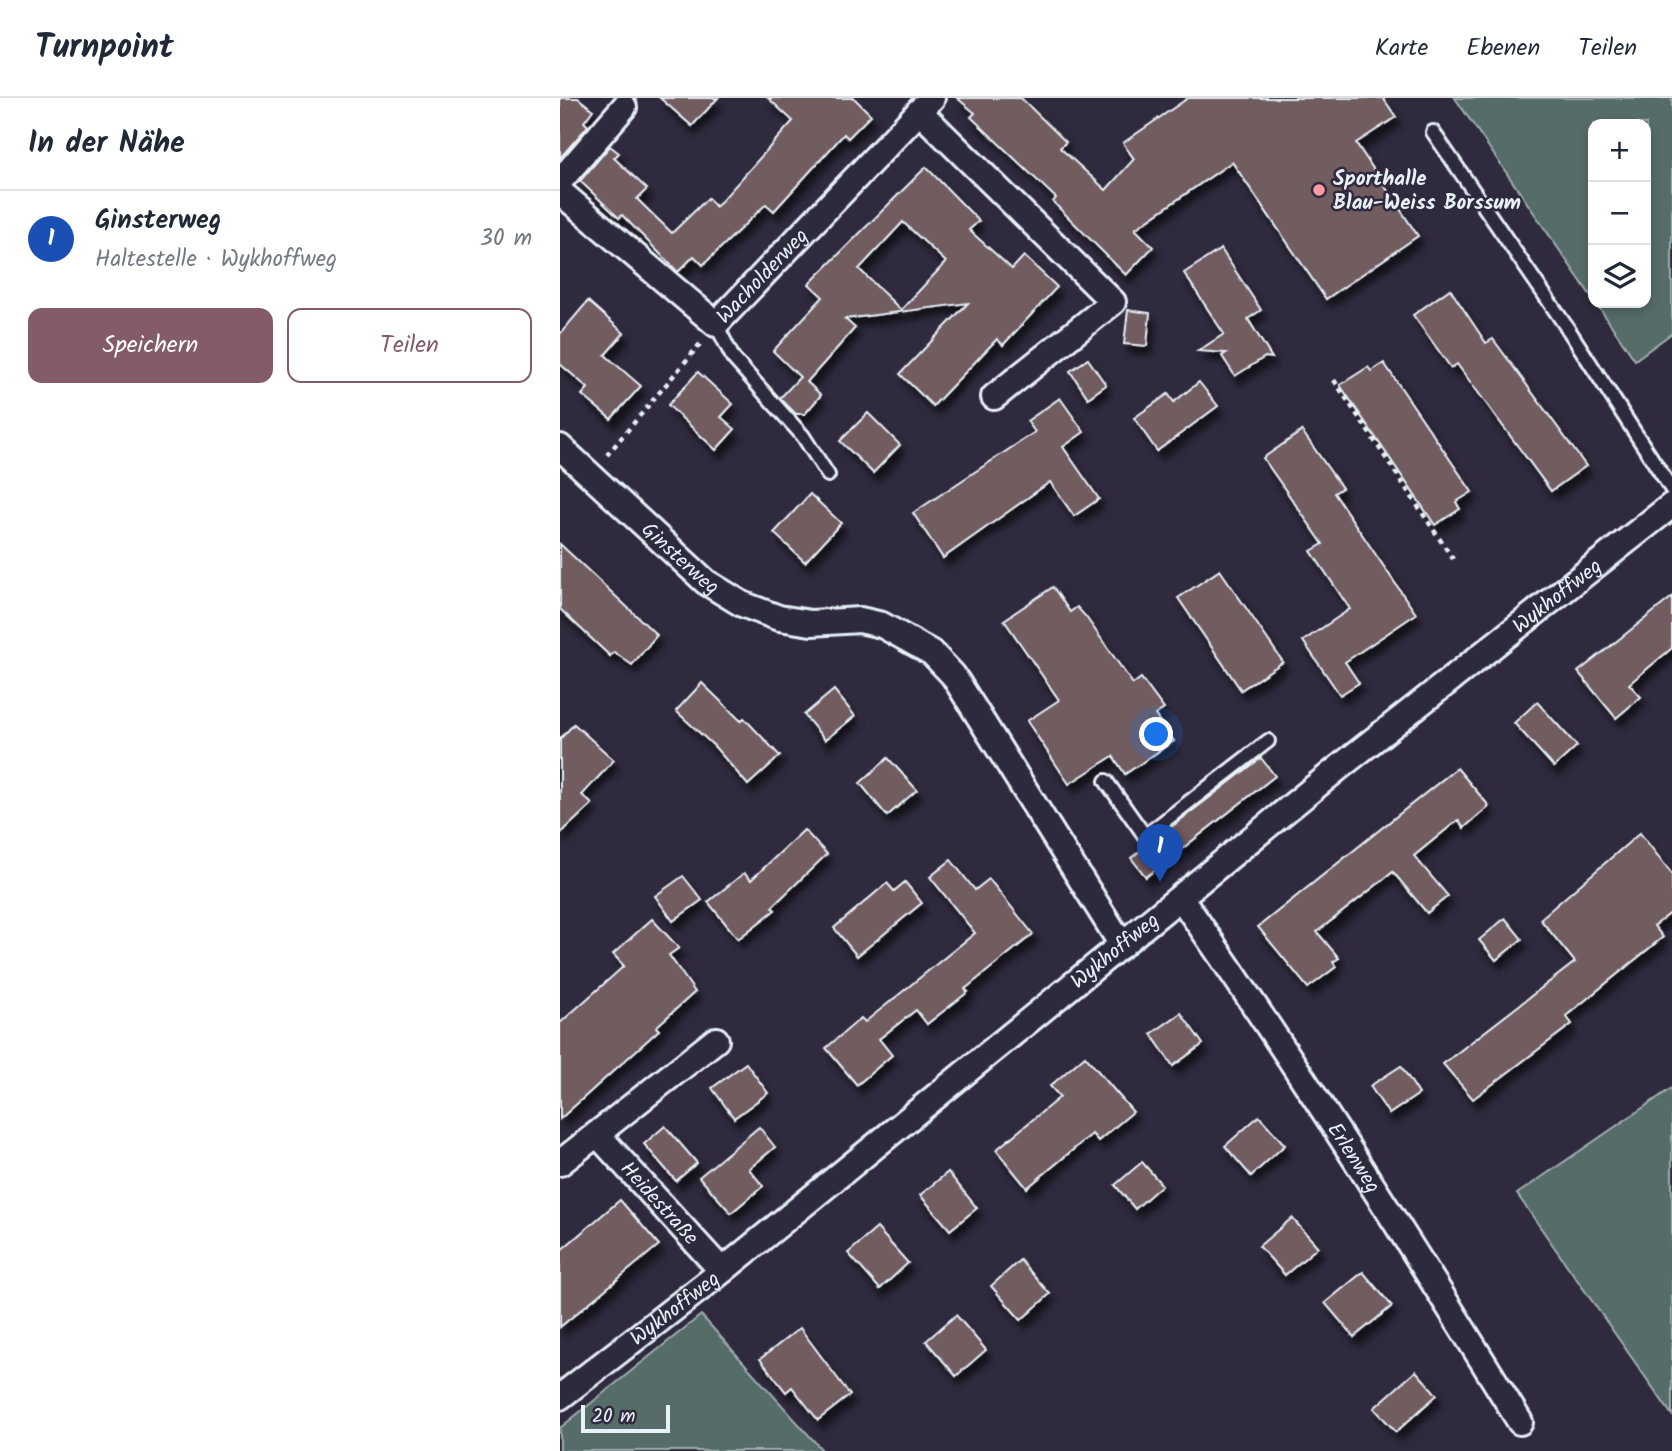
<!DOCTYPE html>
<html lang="de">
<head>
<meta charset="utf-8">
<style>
  body { margin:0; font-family:Kalam,sans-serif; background:#f2f2f3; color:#1f2937 }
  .controls { position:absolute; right:21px; top:21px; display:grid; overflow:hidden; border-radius:14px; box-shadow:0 4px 10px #0003 }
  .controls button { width:63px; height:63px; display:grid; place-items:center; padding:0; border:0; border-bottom:2px solid #e0e1e3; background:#fff; color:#1f2937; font:35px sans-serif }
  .scale { position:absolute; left:21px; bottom:18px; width:89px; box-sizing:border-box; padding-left:7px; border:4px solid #e8f1f8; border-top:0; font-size:19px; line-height:24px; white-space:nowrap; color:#e8f1f8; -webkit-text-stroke:5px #2f2a3d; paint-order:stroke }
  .you { position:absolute; left:597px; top:637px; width:24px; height:24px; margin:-18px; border:5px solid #fff; border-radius:50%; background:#1a73e8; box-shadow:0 0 0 10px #1a73e833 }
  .badge { display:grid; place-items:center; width:46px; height:46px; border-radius:50%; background:#845c67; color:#fff; font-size:23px; font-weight:700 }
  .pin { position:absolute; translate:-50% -58px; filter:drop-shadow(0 2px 4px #0008) }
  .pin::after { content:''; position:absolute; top:37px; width:24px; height:21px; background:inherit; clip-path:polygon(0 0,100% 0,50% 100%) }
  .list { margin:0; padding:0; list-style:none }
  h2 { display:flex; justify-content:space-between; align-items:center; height:91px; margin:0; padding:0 28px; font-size:30px }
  h2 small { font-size:23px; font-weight:400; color:#747a83 }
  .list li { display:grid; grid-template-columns:46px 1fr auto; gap:21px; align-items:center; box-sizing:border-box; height:98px; padding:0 28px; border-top:2px solid #e0e1e3 }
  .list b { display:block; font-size:26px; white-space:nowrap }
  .list p { margin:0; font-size:23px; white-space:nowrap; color:#747a83 }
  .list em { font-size:23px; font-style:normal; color:#747a83 }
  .actions { display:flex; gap:14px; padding:21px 28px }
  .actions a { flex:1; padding:16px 0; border:2px solid #845c67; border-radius:14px; text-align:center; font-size:24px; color:#845c67 }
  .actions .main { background:#845c67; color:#fff }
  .icon { flex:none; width:38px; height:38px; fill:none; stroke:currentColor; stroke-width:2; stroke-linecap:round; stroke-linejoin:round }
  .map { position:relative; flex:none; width:1112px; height:1353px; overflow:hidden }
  header { display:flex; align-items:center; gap:42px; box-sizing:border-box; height:98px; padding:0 35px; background:#fff; border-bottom:2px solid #e0e1e3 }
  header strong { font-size:33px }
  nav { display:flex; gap:38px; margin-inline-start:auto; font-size:24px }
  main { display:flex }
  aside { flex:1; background:#fff }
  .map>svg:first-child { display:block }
  .green { fill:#566c68; stroke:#9faeb0; stroke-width:2 }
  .building { fill:#715c5e; stroke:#e8f1f8; stroke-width:2; fill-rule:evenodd; filter:url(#shadow) }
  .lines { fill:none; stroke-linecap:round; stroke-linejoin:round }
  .service-casing { stroke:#e8f1f8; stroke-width:18 }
  .minor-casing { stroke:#e8f1f8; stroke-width:30 }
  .path { stroke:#e8f1f8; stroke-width:4.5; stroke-dasharray:5 5; stroke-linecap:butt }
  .service { stroke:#2f2a3d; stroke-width:12 }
  .minor { stroke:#2f2a3d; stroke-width:24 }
  .poi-dot { fill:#ff9aa2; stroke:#2f2a3d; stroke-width:2.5 }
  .labels { text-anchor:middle; stroke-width:5; stroke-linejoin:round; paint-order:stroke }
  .poi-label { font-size:21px; font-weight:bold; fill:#e8f1f8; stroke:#2f2a3d; text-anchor:start }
  .street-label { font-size:21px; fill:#e8f1f8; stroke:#2f2a3d }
</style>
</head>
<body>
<header>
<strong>Turnpoint</strong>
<nav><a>Karte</a><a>Ebenen</a><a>Teilen</a></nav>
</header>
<main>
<aside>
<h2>In der Nähe<small></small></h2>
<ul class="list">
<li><span class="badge" style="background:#1a4fb4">1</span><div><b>Ginsterweg</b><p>Haltestelle · Wykhoffweg</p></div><em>30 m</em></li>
</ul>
<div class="actions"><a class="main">Speichern</a><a>Teilen</a></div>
</aside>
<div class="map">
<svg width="1112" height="1353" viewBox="0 0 1112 1353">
  <defs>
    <filter id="shadow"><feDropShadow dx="4.5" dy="8" stdDeviation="3.5" flood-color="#0009"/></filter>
  </defs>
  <rect width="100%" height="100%" fill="#2f2a3d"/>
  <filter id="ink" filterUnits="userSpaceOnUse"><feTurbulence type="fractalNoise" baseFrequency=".0143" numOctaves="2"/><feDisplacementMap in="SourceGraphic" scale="14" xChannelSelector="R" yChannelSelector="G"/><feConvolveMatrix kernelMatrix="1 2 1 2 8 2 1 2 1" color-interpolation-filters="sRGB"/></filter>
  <g filter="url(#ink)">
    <g class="green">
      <path d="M895 0H1112V235L1075 262 1036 205H1086V26H1033V201Z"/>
      <path d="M1112 990V1317L957 1096Z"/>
      <path d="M141 1217 263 1353H0V1330Z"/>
    </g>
    <g class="building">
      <path d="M0 0H18L33 12 24 24 28 28 0 60Z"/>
      <path d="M100 0H158L132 28Z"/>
      <path d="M208 0H294L311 17 288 40 284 36 214 113 206 106 143 167 134 158 118 174 62 117 59 120 20 83 50 48 59 55 54 60 87 91 77 101 112 135 148 100 156 109 233 23Z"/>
      <path d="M397 0H461L506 44 500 50 546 92 574 61 563 45 628 0H823L836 19 796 45 858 138 766 201 672 64 575 131 593 149 566 177 493 104 496 100 411 19 415 15Z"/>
      <path d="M366 69 419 123 409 132 452 171 464 158 497 189 443 247 437 241 373 308 340 276 408 205 285 221 295 230 247 284 261 297 245 316H236L220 300 240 279 213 253 263 199 249 186ZM343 124 386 164 341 212 299 171Z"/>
      <path d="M661 151 701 212 688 221 712 260 705 259 675 278 662 258 666 255 638 253 664 236 624 175Z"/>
      <path d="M890 191 926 245 933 241 1026 368 991 393 897 266 891 270 853 217Z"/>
      <path d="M28 203 64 235 45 257 81 288 51 321 22 297 28 290 0 266V236Z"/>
      <path d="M568 212 590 215 587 248 564 246Z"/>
      <path d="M528 261 546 287 528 300 510 273Z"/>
      <path d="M824 265 912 394 896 404 900 411 875 427 780 287 808 269 811 273Z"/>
      <path d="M138 274 173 306 161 319 175 331 156 352 108 307Z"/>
      <path d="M639 284 658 308 597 353 574 320 608 296 614 304Z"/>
      <path d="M500 300 524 334 503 349 539 401 514 418 490 384 383 460 353 415 475 334 467 323Z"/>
      <path d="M308 315 340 347 313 375 280 343Z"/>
      <path d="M742 333 782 390 774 395 856 516 785 564 799 585 780 597 743 543 790 511 751 453 763 446 703 360Z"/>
      <path d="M250 396 281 425 245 464 214 435Z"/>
      <path d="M0 446 97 537 72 567 54 554 50 558 0 511Z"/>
      <path d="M660 472 723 564 681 592 618 500Z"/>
      <path d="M493 489 510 514 517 509 526 519 573 586 581 580 604 611 595 617 614 643 565 676 553 658 509 686 467 623 499 602 444 522Z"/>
      <path d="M1112 499V550L1069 586 1081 599 1056 620 1018 574Z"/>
      <path d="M142 585 181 623 184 620 220 658 188 687 154 648 116 613Z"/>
      <path d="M274 592 295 618 265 642 244 617Z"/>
      <path d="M977 604 1017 648 994 669 954 625Z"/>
      <path d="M14 626 54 662 22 697 32 706 0 736V641Z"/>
      <path d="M328 660 357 692 327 718 300 685Z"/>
      <path d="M701 660 715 678 586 779 571 760Z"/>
      <path d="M897 670 929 708 904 730 898 722 854 758 888 798 867 815 833 774 757 834 779 860 773 864 776 869 748 890 698 829Z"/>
      <path d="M244 732 267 756 212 809 215 812 178 841 148 804 184 775 191 782Z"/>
      <path d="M1080 735 1112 776V814L1094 828 1103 839 1006 918 1012 926 913 1001 883 966 1015 864 980 821Z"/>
      <path d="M391 762 415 792 429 781 473 836 405 891 408 894 367 926 356 912 319 941 332 957 297 987 266 950 301 920 305 924 415 835 370 779Z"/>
      <path d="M123 778 142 802 113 823 95 798Z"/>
      <path d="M345 784 362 805 297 858 274 830 327 785 334 793Z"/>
      <path d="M945 820 962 841 936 862 919 842Z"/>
      <path d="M92 821 119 850 109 857 135 894 96 929 99 932 0 1021V925L64 868 53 856Z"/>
      <path d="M621 915 643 946 613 968 591 936Z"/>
      <path d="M525 958 573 1014 538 1043 532 1036 467 1090 436 1052 500 999 490 988Z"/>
      <path d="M186 965 208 995 174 1020 152 990Z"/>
      <path d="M841 968 859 996 829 1016 810 988Z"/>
      <path d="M699 1018 725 1047 691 1078 665 1048Z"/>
      <path d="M105 1028 137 1065 116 1083 84 1046Z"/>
      <path d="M199 1029 215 1049 189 1071 203 1088 171 1115 139 1079Z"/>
      <path d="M582 1064 602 1087 575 1111 555 1087Z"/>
      <path d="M388 1074 417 1110 390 1132 360 1097Z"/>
      <path d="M60 1102 99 1147 0 1229V1153Z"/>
      <path d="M732 1120 758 1149 725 1177 699 1148Z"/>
      <path d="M317 1130 348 1165 320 1191 288 1155Z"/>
      <path d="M460 1162 490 1196 461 1222 431 1188Z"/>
      <path d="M803 1174 832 1208 794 1239 765 1205Z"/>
      <path d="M396 1217 426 1252 396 1278 366 1243Z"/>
      <path d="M240 1230 290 1297 258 1322 232 1289 226 1294 200 1261Z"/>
      <path d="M856 1273 877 1297 836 1334 814 1310Z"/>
    </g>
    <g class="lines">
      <g class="service-casing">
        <g id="service">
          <path d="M873 34 1010 234 1112 392"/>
          <path d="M156 226 173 260 243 338 268 377"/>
          <path d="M546 683 585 738 708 643"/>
        </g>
      </g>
      <g class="minor-casing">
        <g id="minor">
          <path d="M359 13 553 204 434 299"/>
          <path d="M0 83 64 9"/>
          <path id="s1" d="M0 94 156 226 372 0"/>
          <path id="s2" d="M0 349 146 484 182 506 219 520 251 525 300 522 322 527 372 555 393 577 562 847"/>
          <path id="s3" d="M621 800C740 971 851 1146 960 1324"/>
          <path id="s4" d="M37 1036 162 1173"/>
          <path d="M0 1065 156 942"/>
          <path id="s5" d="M0 1299 151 1182 777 671 1112 407"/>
        </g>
      </g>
      <g class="path">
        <path d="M774 282 895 464"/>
        <path d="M47 357 140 246"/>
      </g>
      <use href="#service" class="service"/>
      <use href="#minor" class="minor"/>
    </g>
  </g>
  <circle class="poi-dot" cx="759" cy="92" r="7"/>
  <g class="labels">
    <g class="poi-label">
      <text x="773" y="87">Sporthalle<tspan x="773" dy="24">Blau-Weiss Borssum</tspan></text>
    </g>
    <g class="street-label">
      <text dy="7" stroke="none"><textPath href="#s1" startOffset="271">Wacholderweg</textPath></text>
      <text dy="7" stroke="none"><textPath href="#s2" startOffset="164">Ginsterweg</textPath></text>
      <text dy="7" stroke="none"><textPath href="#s5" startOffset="1279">Wykhoffweg</textPath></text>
      <text dy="7" stroke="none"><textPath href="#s5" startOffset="712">Wykhoffweg</textPath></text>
      <text dy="7" stroke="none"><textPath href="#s3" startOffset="312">Erlenweg</textPath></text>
      <text dy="7" stroke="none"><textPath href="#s4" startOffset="93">Heidestraße</textPath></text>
      <text dy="7" stroke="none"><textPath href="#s5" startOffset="145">Wykhoffweg</textPath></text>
    </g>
  </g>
</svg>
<div class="controls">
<button>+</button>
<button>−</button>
<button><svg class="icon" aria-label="layers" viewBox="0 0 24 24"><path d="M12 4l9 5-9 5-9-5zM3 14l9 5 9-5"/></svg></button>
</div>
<div class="scale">20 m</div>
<div class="you"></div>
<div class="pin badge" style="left:600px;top:784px;background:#1a4fb4">1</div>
</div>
</main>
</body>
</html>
